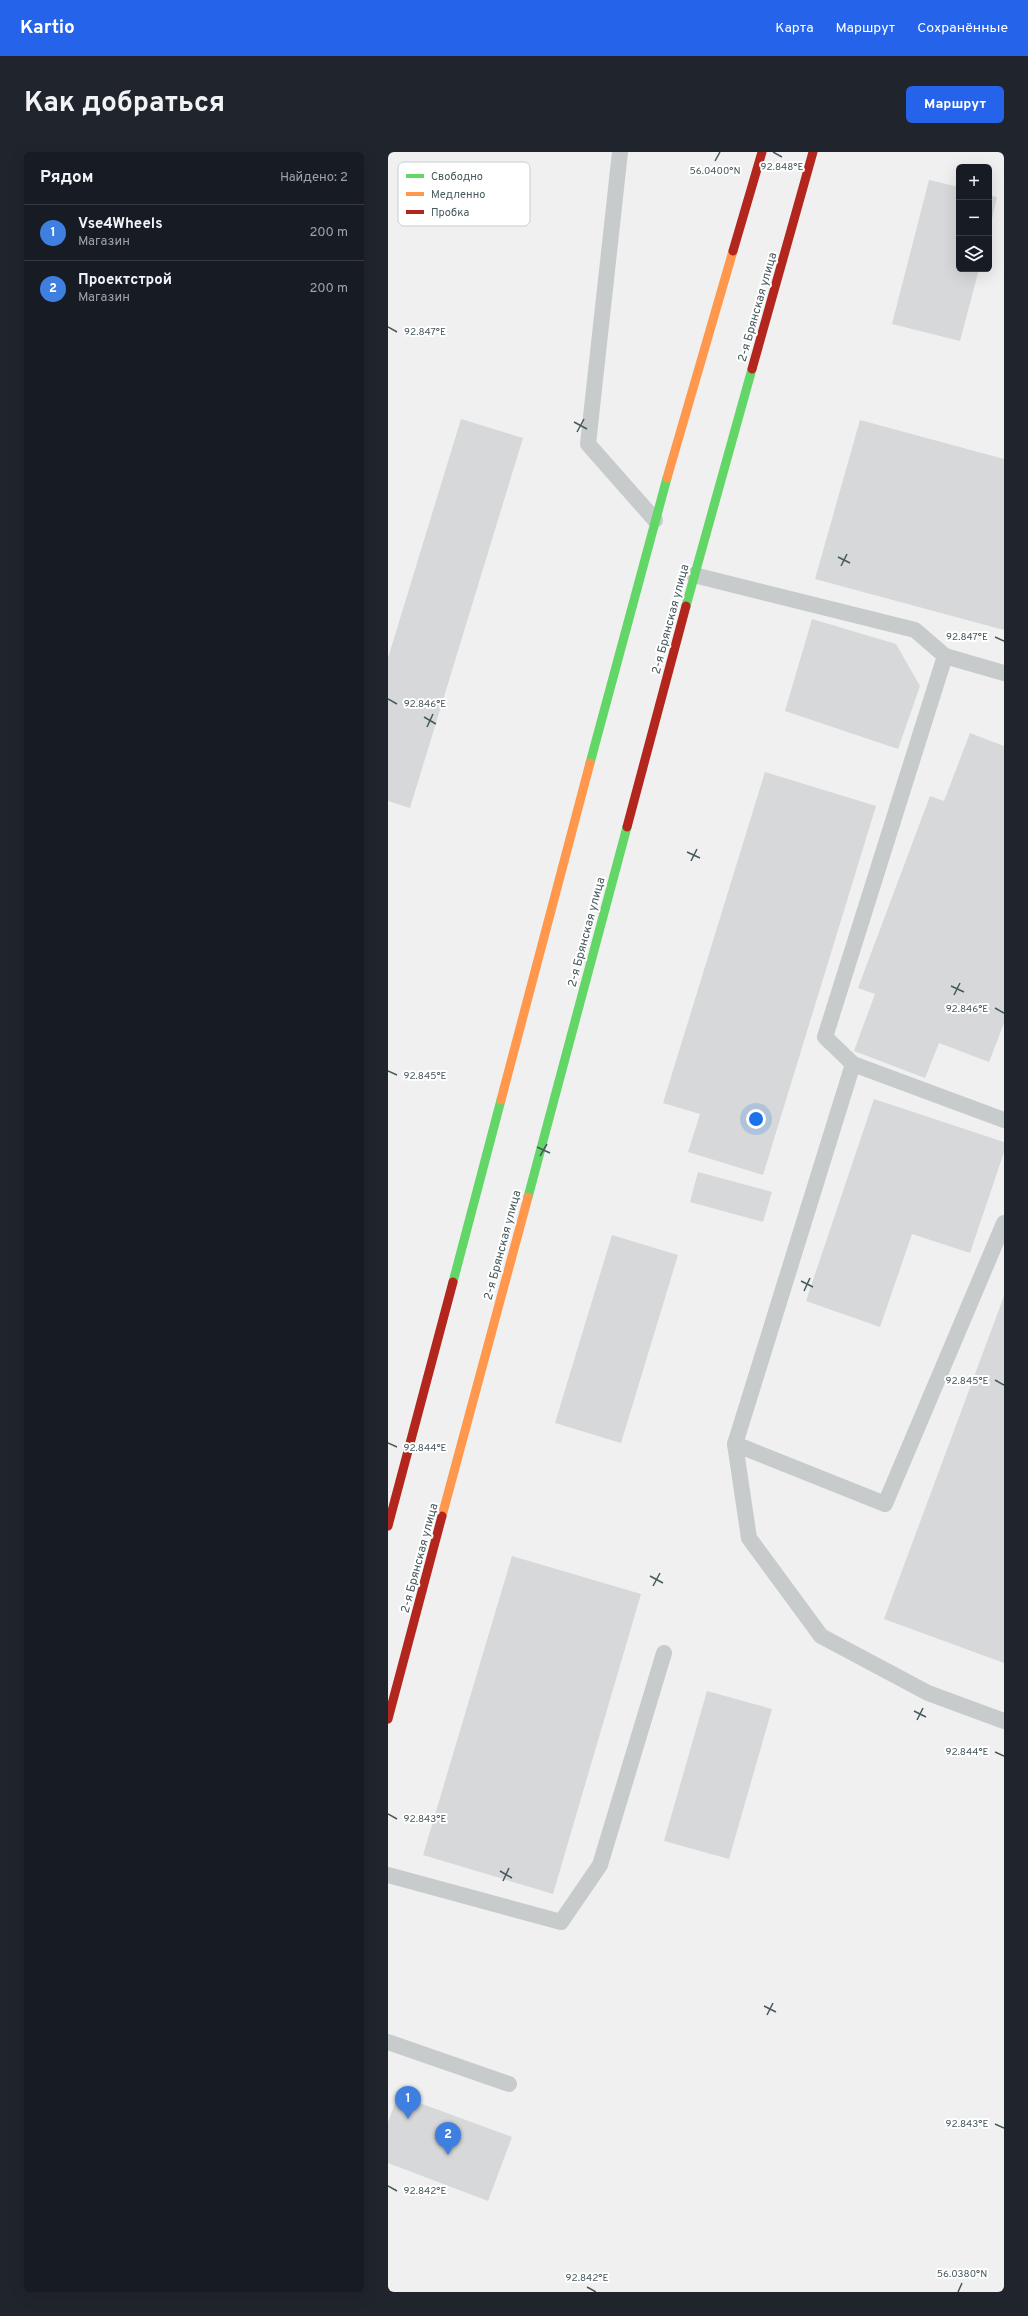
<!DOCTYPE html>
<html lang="ru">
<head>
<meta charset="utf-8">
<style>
  body { margin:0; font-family:Overpass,sans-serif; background:#20242c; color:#f1f3f6 }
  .controls { position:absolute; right:12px; top:12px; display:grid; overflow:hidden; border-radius:6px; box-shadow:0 4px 16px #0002 }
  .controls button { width:36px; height:36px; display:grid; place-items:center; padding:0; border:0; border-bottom:1px solid #363941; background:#171b24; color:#f1f3f6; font:20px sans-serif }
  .you { position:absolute; left:368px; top:967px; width:14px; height:14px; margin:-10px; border:3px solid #fff; border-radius:50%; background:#1a73e8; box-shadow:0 0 0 6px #1a73e833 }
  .badge { display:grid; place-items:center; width:26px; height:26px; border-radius:50%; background:#2563eb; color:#fff; font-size:13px; font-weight:700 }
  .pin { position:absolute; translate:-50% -33px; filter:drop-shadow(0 1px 2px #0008) }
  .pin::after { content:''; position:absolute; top:21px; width:14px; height:12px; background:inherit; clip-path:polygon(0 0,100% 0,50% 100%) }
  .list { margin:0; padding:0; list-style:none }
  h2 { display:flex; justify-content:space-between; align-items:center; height:52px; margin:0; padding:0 16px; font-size:17px }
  h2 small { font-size:13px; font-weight:400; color:#9ea1a6 }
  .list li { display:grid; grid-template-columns:26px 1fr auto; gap:12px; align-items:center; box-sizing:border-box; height:56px; padding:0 16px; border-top:1px solid #363941 }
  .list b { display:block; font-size:15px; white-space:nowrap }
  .list p { margin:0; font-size:13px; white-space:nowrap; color:#9ea1a6 }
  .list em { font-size:13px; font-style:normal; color:#9ea1a6 }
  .icon { flex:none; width:22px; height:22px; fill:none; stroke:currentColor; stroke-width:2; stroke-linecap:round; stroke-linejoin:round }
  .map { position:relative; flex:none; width:616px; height:2140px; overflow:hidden; border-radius:6px }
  header { display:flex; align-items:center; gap:24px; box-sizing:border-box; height:56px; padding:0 20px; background:#2563eb; color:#fff }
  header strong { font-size:19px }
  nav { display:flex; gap:22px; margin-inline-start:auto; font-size:14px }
  .intro { display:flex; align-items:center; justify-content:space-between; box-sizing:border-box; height:96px; padding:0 24px }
  h1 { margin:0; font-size:28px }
  .button { padding:10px 18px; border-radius:6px; background:#2563eb; color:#fff; font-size:14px; font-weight:700 }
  main { display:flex; gap:24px; padding:0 24px }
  aside { flex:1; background:#171b24; border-radius:6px; box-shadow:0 4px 16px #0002 }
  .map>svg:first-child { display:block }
  .building { fill:#d6d8d9 }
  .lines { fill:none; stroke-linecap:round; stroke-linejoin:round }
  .lane { stroke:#c7cbcc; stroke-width:16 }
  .fast { stroke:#63d668; stroke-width:9 }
  .slow { stroke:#ff974d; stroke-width:9 }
  .jam { stroke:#b3261e; stroke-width:9 }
  .ticks { fill:none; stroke:#46595d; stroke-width:1.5 }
  .labels { text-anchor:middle; stroke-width:4; stroke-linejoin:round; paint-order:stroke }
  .street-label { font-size:12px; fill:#46595d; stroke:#fff }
  .key { fill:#fff; stroke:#c8cdce; stroke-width:1 }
  .key-label { font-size:11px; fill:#46595d }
  .ticks-label { font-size:10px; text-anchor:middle; fill:#46595d; stroke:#fff; stroke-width:4; stroke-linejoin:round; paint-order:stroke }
</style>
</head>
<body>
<header>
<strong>Kartio</strong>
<nav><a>Карта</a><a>Маршрут</a><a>Сохранённые</a></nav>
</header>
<div class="intro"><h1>Как добраться</h1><a class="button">Маршрут</a></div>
<main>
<aside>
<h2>Рядом<small>Найдено: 2</small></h2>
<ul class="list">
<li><span class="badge" style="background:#3f7fe0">1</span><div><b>Vse4Wheels</b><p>Магазин</p></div><em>200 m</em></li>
<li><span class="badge" style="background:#3f7fe0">2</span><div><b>Проектстрой</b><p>Магазин</p></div><em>200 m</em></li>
</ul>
</aside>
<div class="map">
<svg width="616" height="2140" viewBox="0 0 616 2140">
  <rect width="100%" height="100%" fill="#f0f0f0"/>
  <g class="building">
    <path d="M541 28 571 35V117H591L572 189 504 172Z"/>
    <path d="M601 43 609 45 602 76H601Z"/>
    <path d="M73 267 135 286 22 656 0 649V506Z"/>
    <path d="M472 268 616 307V478L427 427Z"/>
    <path d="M424 467 508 492 532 534 510 597 397 559Z"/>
    <path d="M582 581 616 594V871L601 910 551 891 537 926 466 899 487 842 470 836 542 644 556 649Z"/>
    <path d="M377 620 488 654 375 1023 300 1000 312 962 275 951Z"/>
    <path d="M486 947 616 990V1000L582 1101 524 1082 492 1175 418 1149Z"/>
    <path d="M310 1020 384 1040 375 1070 302 1050Z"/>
    <path d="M224 1083 290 1103 233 1291 167 1271Z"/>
    <path d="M616 1144V1511L496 1467Z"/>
    <path d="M124 1404 253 1442 165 1742 35 1703Z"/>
    <path d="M319 1539 384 1557 341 1707 276 1689Z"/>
    <path d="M10 1943 124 1985 100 2049 0 2011V1970Z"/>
  </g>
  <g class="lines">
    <g class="lane">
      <path d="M232 0 200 292 267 368"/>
      <path d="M306 423 527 478 557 504 437 885 465 912 347 1292 361 1386 433 1484 540 1541 616 1569"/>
      <path d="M557 504 616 521"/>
      <path d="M465 912 616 968"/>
      <path d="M347 1292 497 1352 616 1071"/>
      <path d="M0 1723 173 1770 212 1713 276 1501"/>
      <path d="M0 1890 121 1932"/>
    </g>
    <g class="fast">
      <path d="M298 454 364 217"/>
      <path d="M202 611 279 326"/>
      <path d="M140 1045 239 675"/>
      <path d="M65 1130 113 948"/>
    </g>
    <g class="slow">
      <path d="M279 326 345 99"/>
      <path d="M113 948 202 611"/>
      <path d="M54 1364 140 1045"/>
    </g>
    <g class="jam">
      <path d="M345 99 374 0"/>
      <path d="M364 217 425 0"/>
      <path d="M239 675 298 454"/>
      <path d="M0 1374 65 1130"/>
      <path d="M0 1567 54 1364"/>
    </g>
  </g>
  <path class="ticks" d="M385 0 394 5M327 9 332 0M0 175 9 180M186 270 199 277M189 280 196 267M450 405 462 411M453 414 459 402M607 485 616 489M0 547 9 552M36 565 48 572M39 575 45 562M299 700 312 706M303 709 309 697M563 834 576 840M566 843 572 831M607 856 616 861M0 919 9 923M149 995 162 1001M152 1004 159 992M413 1129 425 1135M416 1139 422 1126M607 1228 616 1233M0 1291 9 1295M262 1424 275 1431M265 1434 272 1421M526 1559 538 1565M529 1568 535 1556M607 1600 616 1604M0 1662 9 1667M112 1719 124 1726M115 1729 121 1716M376 1854 388 1860M379 1863 385 1851M607 1972 616 1976M0 2034 9 2039M199 2135 208 2140M570 2140 574 2131"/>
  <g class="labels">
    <g class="street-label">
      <text transform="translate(369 155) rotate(-74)" y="4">2-я Брянская улица</text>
      <text transform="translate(282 467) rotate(-75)" y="4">2-я Брянская улица</text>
      <text transform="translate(198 780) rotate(-75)" y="4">2-я Брянская улица</text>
      <text transform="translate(114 1093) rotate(-75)" y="4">2-я Брянская улица</text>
      <text transform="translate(31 1406) rotate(-75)" y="4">2-я Брянская улица</text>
    </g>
  </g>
  <rect x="10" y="10" width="132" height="64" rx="6" class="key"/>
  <rect x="18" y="22" width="18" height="4" fill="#63d668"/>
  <rect x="18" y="40" width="18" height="4" fill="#ff974d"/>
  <rect x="18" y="58" width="18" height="4" fill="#b3261e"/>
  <g class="key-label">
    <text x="43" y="28">Свободно</text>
    <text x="43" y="46">Медленно</text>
    <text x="43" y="64">Пробка</text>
  </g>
  <g class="ticks-label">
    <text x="394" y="18">92.848°E</text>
    <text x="327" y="22">56.0400°N</text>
    <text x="37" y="183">92.847°E</text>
    <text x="579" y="488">92.847°E</text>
    <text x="37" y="555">92.846°E</text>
    <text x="579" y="860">92.846°E</text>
    <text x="37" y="927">92.845°E</text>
    <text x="579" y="1232">92.845°E</text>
    <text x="37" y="1299">92.844°E</text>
    <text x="579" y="1603">92.844°E</text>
    <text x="37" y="1670">92.843°E</text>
    <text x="579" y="1975">92.843°E</text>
    <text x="37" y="2042">92.842°E</text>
    <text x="574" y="2125">56.0380°N</text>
    <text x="199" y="2129">92.842°E</text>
  </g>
</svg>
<div class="controls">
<button>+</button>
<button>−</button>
<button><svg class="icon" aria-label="layers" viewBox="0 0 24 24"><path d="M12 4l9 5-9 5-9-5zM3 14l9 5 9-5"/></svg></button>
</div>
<div class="you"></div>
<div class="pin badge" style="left:20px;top:1967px;background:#3f7fe0">1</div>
<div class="pin badge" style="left:60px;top:2003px;background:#3f7fe0">2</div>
</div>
</main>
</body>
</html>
